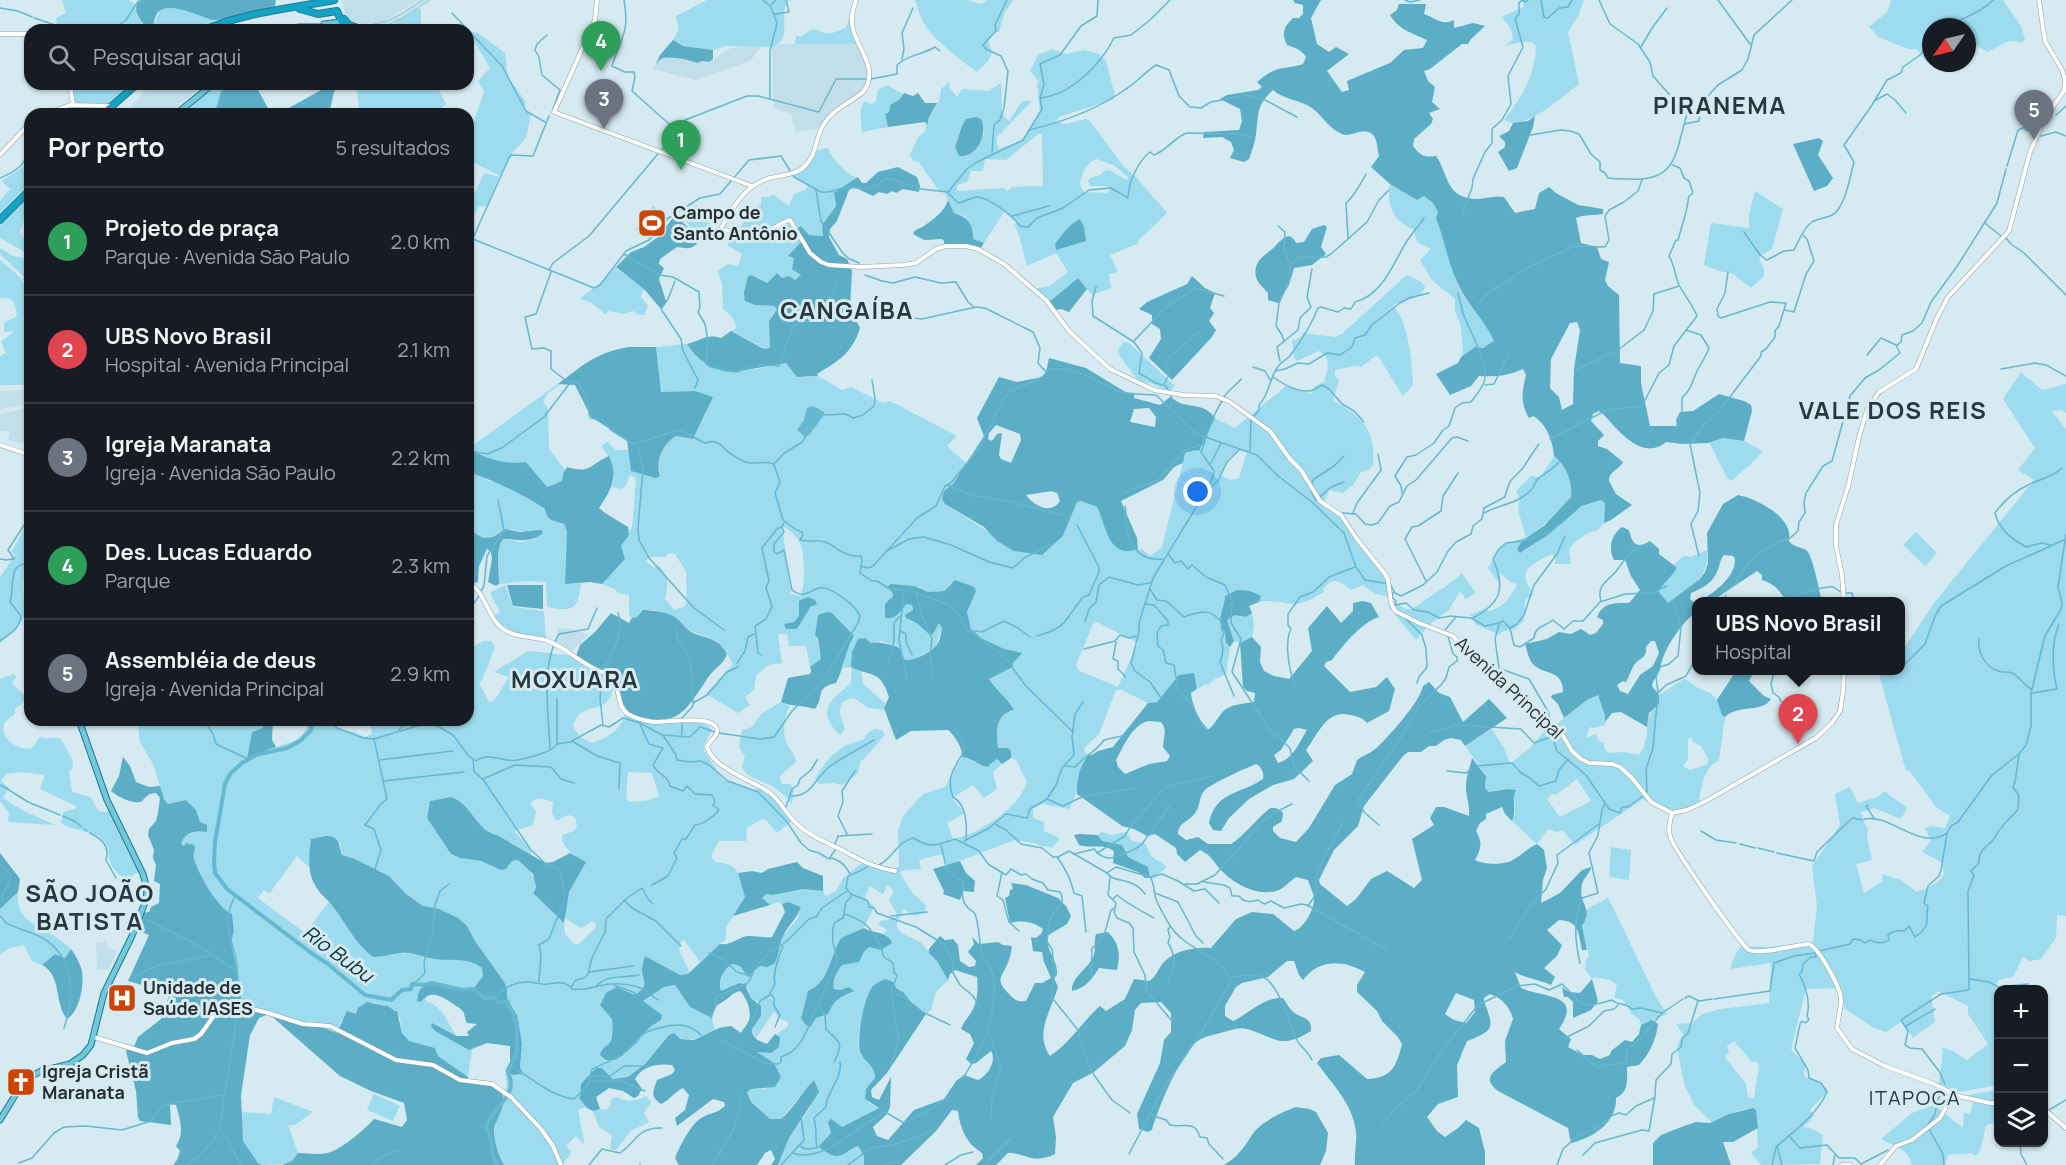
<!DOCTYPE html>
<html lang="pt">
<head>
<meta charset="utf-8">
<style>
  body { margin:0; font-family:Manrope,sans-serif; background:#20242c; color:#f1f3f6 }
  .controls { position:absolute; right:18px; bottom:18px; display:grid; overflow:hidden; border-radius:12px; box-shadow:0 2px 4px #0004 }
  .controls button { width:54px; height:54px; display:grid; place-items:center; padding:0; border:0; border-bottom:2px solid #363941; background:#171b24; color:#f1f3f6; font:30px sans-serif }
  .compass { position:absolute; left:1922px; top:18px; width:54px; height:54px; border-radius:50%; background:#171b24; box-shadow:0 2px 4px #0004; rotate:236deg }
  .you { position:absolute; left:1198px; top:492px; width:21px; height:21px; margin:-15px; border:4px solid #fff; border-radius:50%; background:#1a73e8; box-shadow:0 0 0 9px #1a73e833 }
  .badge { display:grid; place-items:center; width:39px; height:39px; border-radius:50%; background:#cb4504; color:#fff; font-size:20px; font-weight:700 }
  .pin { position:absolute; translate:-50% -50px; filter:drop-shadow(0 2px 3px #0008) }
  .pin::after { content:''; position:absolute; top:32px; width:21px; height:18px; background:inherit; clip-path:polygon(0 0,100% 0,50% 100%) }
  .popup { position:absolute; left:1692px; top:597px; width:213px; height:78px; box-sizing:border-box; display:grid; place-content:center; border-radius:12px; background:#171b24; filter:drop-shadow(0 2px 4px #0005); font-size:20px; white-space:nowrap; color:#9ea1a6 }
  .popup b { font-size:22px; color:#f1f3f6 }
  .popup::after { content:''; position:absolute; left:50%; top:100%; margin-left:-12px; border:12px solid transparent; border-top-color:#171b24 }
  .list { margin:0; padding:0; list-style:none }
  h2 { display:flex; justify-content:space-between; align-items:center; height:78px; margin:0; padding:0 24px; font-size:26px }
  h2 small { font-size:20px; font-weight:400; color:#9ea1a6 }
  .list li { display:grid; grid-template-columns:39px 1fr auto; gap:18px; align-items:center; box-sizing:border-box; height:108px; padding:0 24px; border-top:2px solid #363941 }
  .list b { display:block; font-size:22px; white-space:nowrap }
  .list p { margin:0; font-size:20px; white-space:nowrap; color:#9ea1a6 }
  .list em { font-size:20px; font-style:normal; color:#9ea1a6 }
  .icon { flex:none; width:33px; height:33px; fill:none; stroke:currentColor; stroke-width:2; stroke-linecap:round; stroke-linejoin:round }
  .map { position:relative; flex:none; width:2066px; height:1165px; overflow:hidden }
  .search { position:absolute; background:#171b24; box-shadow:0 2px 4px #0004; left:24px; top:24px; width:450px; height:66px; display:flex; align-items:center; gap:15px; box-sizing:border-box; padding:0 21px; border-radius:18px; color:#9ea1a6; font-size:22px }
  .panel { position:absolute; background:#171b24; box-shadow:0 2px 4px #0004; left:24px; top:108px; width:450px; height:618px; border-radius:18px }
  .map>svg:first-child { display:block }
  .built { fill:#c2dfe9 }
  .green { fill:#9ddbee; fill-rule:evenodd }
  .forest { fill:#5caec6; fill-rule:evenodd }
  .water { fill:#66b7d0 }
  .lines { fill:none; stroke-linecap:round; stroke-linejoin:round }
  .stream { stroke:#66b7d0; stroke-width:1.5 }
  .river { stroke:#66b7d0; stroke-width:4 }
  .tertiary-casing { stroke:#8ea1a8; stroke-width:5 }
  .secondary-casing { stroke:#8ea1a8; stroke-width:5 }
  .primary-casing { stroke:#1b7b91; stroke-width:7 }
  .motorway-casing { stroke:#1b7b91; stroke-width:8 }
  .tertiary { stroke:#fff; stroke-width:4 }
  .secondary { stroke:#b9e4ee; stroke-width:4 }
  .primary { stroke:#73c8dc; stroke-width:5 }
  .motorway { stroke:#15a4c5; stroke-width:6 }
  .labels { text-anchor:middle; stroke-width:6; stroke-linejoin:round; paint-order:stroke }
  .poi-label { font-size:18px; font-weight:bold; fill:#262e31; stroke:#d5eaf1; text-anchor:start }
  .street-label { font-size:18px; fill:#262e31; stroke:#d5eaf1 }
  .water-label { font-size:20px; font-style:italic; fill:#0b333d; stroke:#d5eaf1 }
  .neighbourhood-label { font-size:20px; letter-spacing:1.5px; fill:#27383e; stroke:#d5eaf1 }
  .district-label { font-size:24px; font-weight:bold; letter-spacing:1.5px; fill:#27383e; stroke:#d5eaf1 }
</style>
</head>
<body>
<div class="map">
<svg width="2066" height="1165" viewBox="0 0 2066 1165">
  <rect width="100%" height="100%" fill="#d5eaf1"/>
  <g class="built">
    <path d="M349 0H419L379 24 366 25 347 21 342 1Z"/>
    <path d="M856 43 868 69 867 81 862 90 855 98 830 113 817 129 796 132 791 114 774 108 772 44Z"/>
    <path d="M763 45 750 61 695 80 653 69 662 55 708 63 731 48Z"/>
    <path d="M151 84H205L168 114H124Z"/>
    <path d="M30 390V404L0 409V391Z"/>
    <path d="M28 408 30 415V445L22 441 21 444 8 440 10 431H0V414Z"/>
    <path d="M558 628 572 629 588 635 570 654 556 642Z"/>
    <path d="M105 941 106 946 117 951 109 970H97L96 943Z"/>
  </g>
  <g class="green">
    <path d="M62 0H128L136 4 135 8 148 30H58L56 18 66 13Z"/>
    <path d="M707 0H794L787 1C779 16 793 40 772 47L725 46 713 50 683 46 673 40 679 30 676 16Z"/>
    <path d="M915 0H967L982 4 987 0H1013L1004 14 999 32H994L988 40 992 53 989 60 977 72C962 61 938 43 926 27 921 19 918 9 915 0Z"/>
    <path d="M1522 0H1584L1578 16 1568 32 1579 84C1564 95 1524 133 1505 120 1507 115 1510 113 1513 108 1526 90 1536 68 1536 46L1532 42H1521L1504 46 1513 40 1511 29 1502 17 1524 7Z"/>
    <path d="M1891 0H2003L2021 26 2025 39 2022 42 2009 41 1987 52 1967 39V27H1931V59L1927 63 1917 49H1908L1879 37 1869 27 1888 11Z"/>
    <path d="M175 6 216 20 191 30H152L160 10Z"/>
    <path d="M418 8 421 10V30H372L392 25Z"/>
    <path d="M851 17 857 44H795L796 36 801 37C815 22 819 35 832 33 836 32 842 29 846 28L849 19Z"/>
    <path d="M471 32 478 33 505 53 508 77 525 101V110L531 114 526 138 512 153 501 176 468 160V138L484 92 478 81 490 68 470 34Z"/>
    <path d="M1052 49 1066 54 1083 50 1099 54 1106 61 1115 96 1114 99 1059 117 1056 122 1066 124 1086 119 1090 121 1124 167 1136 177 1167 213 1140 239 1137 244 1110 255 1118 272 1109 274 1111 288 1092 295 1078 278 1049 302 1034 289 1050 286 1068 272 1056 253 1027 266 1018 232 1015 226 1016 222 1004 212 984 243 973 239V230L965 216 954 213 944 191H939L919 162 913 161 910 155 917 139 925 131 929 117 940 99 941 89 950 81 949 87 957 97 962 89 989 91 1001 83 1002 114 1009 121 1022 101H1032L996 138 998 149 1022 141 1040 113 1037 84 1039 82 1030 71 1038 55ZM962 126 985 131 977 147 959 155 955 147ZM1038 134H1042L1043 186 1012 187 1009 190 1006 191 1005 188 957 191V185L967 182 971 171H983L985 159 1006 160ZM1097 159 1115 166 1128 177 1127 180 1111 171 1106 170 1100 175 1090 178 1088 181 1091 186H1107L1110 189 1107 193 1084 192 1080 185C1081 175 1087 161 1097 159Z"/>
    <path d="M72 84H133L100 114H49L70 107 74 96Z"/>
    <path d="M214 84H224L216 114H178Z"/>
    <path d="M361 84H426L425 87 427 90H439L446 104 433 114H360L357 94Z"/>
    <path d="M887 85 903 94 899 100 890 105 889 112 885 114 888 127 862 132C861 121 859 111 864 101L872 104 876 101 878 90Z"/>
    <path d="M828 148C830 157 849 177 858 178L834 194 836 206 822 225 823 236 809 235 801 226V242L789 257 794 258 801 275 795 280 789 276 782 278 777 273 767 283 753 275 748 276 745 288 755 305 774 306 777 309 771 316 770 347 766 349 731 331 736 328C735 318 730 314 723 309L722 284 718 271 727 264 738 266 742 254 727 245C731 238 737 232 741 226 749 216 748 212 761 205V197H769L773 194 789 206 794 194 805 190 808 186 792 175C806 168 812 148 828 148Z"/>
    <path d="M30 159V187L0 217V201L10 189 2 181 23 167Z"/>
    <path d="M484 173 499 177 487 206 478 207 468 228V193L474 195Z"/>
    <path d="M1390 184 1417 199 1424 196 1433 203 1438 212C1436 223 1442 232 1445 243 1450 258 1452 273 1459 287 1469 306 1485 321 1494 341 1487 347 1483 349 1475 347L1461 357 1463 353 1461 327 1455 310V299L1432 280 1420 260 1431 249 1417 242 1414 230C1394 221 1386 207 1390 184Z"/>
    <path d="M1755 191 1783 209 1772 249 1760 256 1759 259 1764 269V276L1751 288 1732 273 1722 272 1704 265 1711 223 1749 228V215Z"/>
    <path d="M30 196V215L25 218 20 232 22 236 30 240V255L0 238V226Z"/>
    <path d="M697 205 711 226 696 236 682 215Z"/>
    <path d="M653 206 668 218 650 240 636 229Z"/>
    <path d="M0 248 13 256 30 259V283L0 254Z"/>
    <path d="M0 260C7 266 16 272 21 279 35 299 30 360 30 384L28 385H0V356L6 353 1 342 14 331 4 332V323L17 316 15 305 11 299 0 298Z"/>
    <path d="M616 266V268L645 290 642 292 641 297 648 306 644 315H638L634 311 623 314 609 311 605 314 591 302 579 299 602 282Z"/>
    <path d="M1407 275 1422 282 1425 287C1421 301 1404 298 1393 306 1409 321 1412 364 1413 385L1403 396 1378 356 1374 357 1361 367 1354 366 1335 370V376L1339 381 1333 400C1362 419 1376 427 1373 465L1368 470 1361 472 1353 485 1343 493 1329 490 1324 502 1337 512 1385 578 1392 602 1406 609H1412L1452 582 1462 573 1476 593 1466 599 1460 591 1449 610 1430 624 1416 640 1389 607 1387 596 1376 594 1363 585 1351 590C1340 581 1334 576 1323 589L1324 592C1316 597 1302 605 1293 604 1281 603 1272 599 1259 602L1261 596 1224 598 1225 606 1220 627 1225 631 1227 644 1230 647 1226 674 1215 679 1208 685 1205 684 1197 689 1194 674 1157 702 1148 703 1122 690H1116L1099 734 1084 748 1085 753 1088 754C1076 772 1081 790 1069 809L1043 804 1033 808V818L1044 822V831L1060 838 1052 848 1046 846 1043 847 1034 843 1015 840 948 865 942 854 919 860 921 869 901 871 900 873 913 894 927 906 923 913 915 916 904 909 897 922V927C903 938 913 936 921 943 932 953 942 967 948 980L936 992 931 1010 926 1014C915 1005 906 995 895 987L870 992C865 1007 854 1036 860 1053 863 1060 873 1064 875 1071 877 1076 869 1096 868 1103L879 1108 842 1127 836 1125 833 1120 831 1133 818 1147 829 1154 849 1152 858 1146 864 1156V1165H778L789 1138 810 1108 814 1080 781 1119H770L751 1102 747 1092 751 1089H765L774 1063 756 1052H765L780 1037 777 1034 788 1026V1022L779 1018 774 1012 756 1038 752 1029 759 1019 758 1002 751 998 747 985 735 984 721 992C719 979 721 971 732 964L740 966 753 974 760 966 767 967 774 964 781 938 798 918 801 908 788 902 782 904 778 902 770 905 762 898 766 894 773 895 803 889 823 891 826 896 836 891 843 878 861 864 895 869 899 866 898 831 903 816 923 794 945 787 962 757C979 760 977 772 997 759L1002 764 993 772 997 789 984 798 973 785 952 798 965 813 947 823 953 839C979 834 1019 808 1027 782L1016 760 1011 758V751L1008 748 998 749C996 734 995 714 1013 711 1006 697 997 692 989 679L1013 667V663L1021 653C999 650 959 636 969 605L951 582 944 591 928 592 914 586 891 584 889 589 892 592V598L899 613 906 604 912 605 913 610 909 612 908 620 918 624 928 633 933 634 938 622 942 627 936 646 913 661 905 660 899 647 881 641 871 643 868 640 851 667 843 668 847 651 854 636 818 615 815 635 817 639 821 659 810 667 806 646H789L787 634H778L782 663 768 665 756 676 754 690 745 697 750 705 738 713 706 694 733 664 724 648 715 640 688 630 676 618 654 610H643L637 617 631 618 629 613V595L617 593 615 589 602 584 625 559 621 546 630 531 629 529H632L636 478 630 475 626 485 621 489 612 487C618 473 610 457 601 446L609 441V444L616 450H629L631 471 660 475C655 461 664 444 676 436L693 439 706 413 695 391 661 392 656 347 687 344C714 383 746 370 786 363L804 377 818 376 842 390 851 387 883 403 890 401 957 436 947 446 966 463 953 484 944 491 945 504 990 533 1042 555 1063 536 1077 502 1081 501 1097 507C1109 532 1106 556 1142 549L1150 556 1162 547 1185 454 1196 449 1199 451 1215 418 1235 428 1286 386 1312 394 1315 386 1324 382C1328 370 1332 358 1319 351L1297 361 1294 357 1292 339 1295 340 1302 336 1303 333 1335 337 1343 333ZM1238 451 1247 452 1239 478 1231 480 1221 475 1229 458ZM782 526C788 529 795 534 799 541 805 550 806 589 800 596L791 594ZM674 553 686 571 687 601 684 607 674 610 665 599C668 585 670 574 657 565L654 568 646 561 649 557H666L667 554ZM1097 622 1138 643 1118 687 1082 672 1078 670 1076 665 1093 624ZM887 885 894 891 889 900 897 914 895 918 881 921 878 924 887 930 884 934 890 938 877 949 869 947C863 951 863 959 857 962 853 964 847 963 842 965L836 975 833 987 837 991 845 988C829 1009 831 1020 801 1016L808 991C830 982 830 955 841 938L864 928 874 907 865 897 870 886 883 894Z"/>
    <path d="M1123 342 1129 343 1175 386 1169 392 1151 383 1139 382 1120 356 1118 350Z"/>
    <path d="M2021 372 2042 390 2066 384V413L2061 410 2052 411 2066 429V916L2057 915 2056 938 2041 959 2030 961 2023 957 2013 977 1998 980 1994 998 1998 1005V1085L1959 1092 1939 1084 1943 1051 1941 1047 1953 1051 1967 1060 1988 1044 1968 1014V1006L1938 991 1931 997 1935 1022 1913 1038 1902 1021 1886 1032 1874 1028 1844 1008 1842 988 1806 989 1791 1049 1805 1065 1804 1076 1822 1084 1828 1091 1810 1110 1814 1116 1803 1127 1810 1128 1823 1135 1820 1164 1761 1165 1751 1153 1758 1147 1756 1110C1746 1105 1723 1117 1712 1122L1694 1105 1684 1084 1677 1047 1683 1034 1676 1024 1692 1023 1702 1014 1721 1009 1769 1003 1771 963 1730 969 1735 955 1741 946 1770 947 1813 942 1817 906 1812 866 1840 825 1835 794 1850 787 1858 803 1878 797 1884 791 1907 808 1901 819 1874 808 1861 812 1864 822 1868 829 1867 836 1872 860 1856 864 1864 893 1883 881 1882 874 1901 880 1916 892C1924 890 1943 882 1944 872 1944 871 1941 863 1941 862L1922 852 1931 841 1925 828 1932 826 1945 828 1950 816 1936 807 1909 770 1906 771 1878 671 1900 670V655L1934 603 2034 480 2018 470 2035 448 2003 399ZM1734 1041 1752 1062H1757L1759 1066 1754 1098H1748L1746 1084 1725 1057 1729 1052 1727 1046Z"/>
    <path d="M558 384H561L548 393 543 402 548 409 549 449 566 471 563 474 562 481 546 487 526 462C509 465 483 459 469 448Z"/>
    <path d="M1723 438 1744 441 1763 451 1755 460 1731 481 1726 476 1709 442Z"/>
    <path d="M1554 456C1563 464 1577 484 1571 497 1564 512 1535 531 1522 541L1524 552 1583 506 1601 500 1605 503 1604 522 1598 530C1585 532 1578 539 1569 549L1571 564H1555L1556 558 1552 554C1542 559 1521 567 1526 581 1528 586 1531 590 1534 595L1525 600 1524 621 1514 629 1501 632 1500 635 1475 624 1474 619 1470 615 1486 608 1488 611C1503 609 1510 597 1517 585L1514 582 1513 584 1500 573 1499 582 1488 568 1501 546 1526 537 1518 510 1520 498 1516 491 1531 476 1540 478Z"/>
    <path d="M468 472 490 481 505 485 545 509 549 519 564 524 567 531 565 584 583 583C579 588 580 590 579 596 575 614 561 609 547 607L546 582 529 581 499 584C499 570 495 550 503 539L521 542 536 539 526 532 510 529H506L493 537 483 538 468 529Z"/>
    <path d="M28 523 30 524V563L25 568 23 585 25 615 17 629 0 643V577L15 555 21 558 11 552Z"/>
    <path d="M1916 532 1937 553 1925 566 1903 545Z"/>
    <path d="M1707 550C1709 581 1690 586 1667 604L1658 591 1675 570 1674 565 1683 556 1691 557Z"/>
    <path d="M505 585 513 607 544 611 546 639C526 633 507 635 494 616L500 612 490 593Z"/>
    <path d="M1252 613 1254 626 1252 637 1240 643 1234 641 1227 620 1235 615 1246 617Z"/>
    <path d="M483 641H491L495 647 482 680 479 683 489 702 494 701 509 677 494 672 528 651 539 652 576 656 603 674 614 685C608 721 582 696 573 726L580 737 592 743C607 738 621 730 625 714 634 716 644 720 653 720 671 721 698 714 712 730L704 745V751L723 779 752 790 760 788 777 800 792 821 777 833 766 820 762 819 747 828 746 841H719L711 856 715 862C741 864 739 875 745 897L726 927V939L700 962 684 940 681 942 679 951 690 972 688 974 680 975 645 956 644 976 646 979 645 984 638 993 632 994 617 987 611 1042 623 1055 650 1027 661 1020 643 1001 664 987 675 985 690 1007 712 1018 715 1031C696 1039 689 1043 669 1035L645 1064 628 1077 613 1079 602 1068 578 1098 586 1107 578 1110 585 1146 576 1136 566 1146 572 1152 562 1165H504C499 1155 492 1138 495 1127 498 1113 506 1109 502 1093L507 1087 505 1073 518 1075 523 1073 520 1067 522 1043 516 1011 507 998V988L475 941 467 926 435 909 423 906 406 894 389 876 355 859 342 855 340 843 336 838 311 839 309 867 297 856 269 894 264 890 258 898 305 933 329 902 366 952 387 956 401 953 419 955 430 959 450 958 474 962 483 968V976L473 989 432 985 421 1002 425 996 427 1002C442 1005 448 1024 456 1035L432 1023 435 1031 472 1050 468 1077 438 1056 435 1048 409 1041 402 1033 400 1018 395 1011 372 1002 356 1014 341 1021 338 1033C310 1022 272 1014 242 1009L239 980 231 942 234 931 232 914C217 909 193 868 194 853L186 845 184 847 181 844C186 832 195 831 207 832L199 820 196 810 186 800 168 804 164 799 153 764 140 742 137 720H262L263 728 252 732 248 758C254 756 259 752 265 750 284 743 304 744 309 720H329L338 729 354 732 365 737 372 734 370 725 372 720H398L399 724 411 720H468V646L471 648ZM628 772 652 773 659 796 646 801 628 802 626 796ZM451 797 489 834 497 835 531 855V850L514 831 533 825 536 811 530 804C537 795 543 799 553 802L552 813 556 821 568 815 575 817 577 825 574 831 562 835C562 849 574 855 585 862 576 879 562 898 565 918L581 928 591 922 595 923 596 927 579 944H574L565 934 564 923 533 893 536 883C532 873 526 865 518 860L512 861 508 867 501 870 481 861 461 858 451 854 427 818 430 801Z"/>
    <path d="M852 667 861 670 863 684 885 703 884 710 868 708 854 698C832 701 842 718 845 730L840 735C814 710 832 700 851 683Z"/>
    <path d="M14 674 16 677 12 683 28 699 15 709V714C11 717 6 720 4 724 0 740 20 751 32 748L40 737C48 740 54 736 61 739L73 761 72 770H69L72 792 91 797 98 811 106 812 109 810 140 870 126 881 113 868 109 859 108 847 100 836 65 826 61 823 63 812 75 809 76 806 40 789 45 775 20 772 6 774 1 781 9 788 3 798 22 810 55 825 8 822 9 813 0 801V679Z"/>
    <path d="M1684 679C1690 681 1691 683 1696 687 1704 692 1710 690 1717 700 1721 706 1720 712 1725 717L1719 760C1703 769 1701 787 1699 804 1677 816 1662 812 1643 799L1575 845 1562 830 1557 832 1548 829 1537 844 1512 821 1515 815 1514 794 1508 789 1489 792 1485 788 1486 775 1465 746 1492 729 1504 748 1510 764 1531 747 1545 730 1557 724 1587 700 1598 695 1605 716V725L1594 728 1590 727 1586 738 1596 734 1599 741 1604 743 1605 750 1609 753 1623 752 1639 755C1653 740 1640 716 1659 704V695ZM1691 737 1692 741 1701 746 1709 760 1706 765 1690 770 1683 766 1688 759V739ZM1577 779 1591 801 1560 817 1547 799 1552 794H1557Z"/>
    <path d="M781 702 790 706C784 715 782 734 787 744 791 751 794 753 796 762L783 773 780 778 782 784H790L794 790 792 804C787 797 781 792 774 787 764 781 746 778 742 767L745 756 739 747 742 730 752 727 761 714Z"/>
    <path d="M875 729 882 730 885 735 860 763 858 773 842 785 833 783 819 784 815 778 830 757 846 745 863 740 868 733Z"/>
    <path d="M1102 832 1112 835 1126 832 1132 841 1145 843 1151 856 1167 867 1154 878H1150L1148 867 1128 857 1122 845 1103 841 1097 835Z"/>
    <path d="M1611 847 1631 850 1629 880 1609 877Z"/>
    <path d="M18 892C15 917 33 924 51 934 59 938 65 944 71 949L65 958 55 954 42 965 32 961 24 945 10 948 0 954V909Z"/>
    <path d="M1608 897 1656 997 1667 1014 1641 1025 1640 1020 1632 1014 1622 999 1614 998 1617 985 1610 980 1594 977 1592 979 1585 969 1586 959 1589 956 1582 926 1587 919 1586 911C1591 904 1600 905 1608 897Z"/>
    <path d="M1998 1090V1122L1986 1125 1981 1148 1976 1156 1971 1153 1948 1155 1945 1165H1912C1909 1149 1894 1146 1881 1139L1912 1113 1934 1105 1963 1128 1964 1112 1970 1114 1974 1100 1963 1096Z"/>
    <path d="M374 1094 400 1106 393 1121 367 1110Z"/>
    <path d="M646 1096 651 1102 644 1113 649 1122 631 1131 616 1150 610 1149 612 1135 599 1127 593 1111 600 1109 606 1110 610 1106 611 1100 615 1097C626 1102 635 1102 646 1096Z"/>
    <path d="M274 1097 313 1112 295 1125H288L298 1153 292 1161 285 1164 262 1165 258 1163 243 1141 241 1112 271 1114Z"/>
  </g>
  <g class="forest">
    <path d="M141 0H276L275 6C263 9 225 21 215 20 201 18 171 0 158 12 154 18 154 24 152 30H148C142 20 129 9 141 0Z"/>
    <path d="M1293 0H1321L1311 18 1317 44 1329 52 1336 47 1349 54 1327 71 1342 92 1349 90 1347 81 1390 63 1404 50 1423 48 1427 40C1412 33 1399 30 1390 15L1397 10 1399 4H1426L1424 14C1436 18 1441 26 1454 20V28L1473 23 1485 26 1471 39 1468 44H1462L1430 69 1424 71 1428 81 1435 87 1432 102 1440 109 1429 113 1433 119 1431 124 1414 139 1413 146C1420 155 1424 158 1436 156 1449 175 1445 197 1475 199 1485 199 1495 195 1504 197L1515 213 1535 209 1539 193 1549 187 1556 193 1578 205 1603 209V214L1582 216 1576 218 1581 243 1597 247 1601 259 1609 262 1605 280 1608 286 1619 295 1620 363 1641 366V383L1650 426H1677L1676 420 1680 412 1693 411 1719 394 1744 401 1751 405 1752 411 1744 441 1723 438 1708 443 1682 444 1666 442C1642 462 1618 430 1603 414L1599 411 1593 414 1591 421 1604 435 1598 441V446L1607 449 1623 462C1619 470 1609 471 1609 481L1616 494 1632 505 1611 520 1604 523 1605 503 1601 500 1582 506 1549 534 1520 553 1517 549 1522 541 1545 525 1571 497C1573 481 1566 466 1554 456 1553 441 1546 423 1533 416L1529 418C1520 403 1522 391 1526 375L1523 369C1507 376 1496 377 1479 376L1471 386 1450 395 1436 374 1458 363 1461 357 1475 347 1483 348 1494 341C1485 321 1468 305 1459 286 1448 264 1445 241 1436 218L1438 212 1433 203 1424 196 1417 200 1390 184 1371 167 1379 156C1377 149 1378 139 1372 134 1363 126 1351 138 1342 134 1326 127 1321 112 1307 105 1295 99 1283 99 1273 90 1256 106 1259 112 1256 134 1255 142 1252 151 1249 159L1244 162 1230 158 1234 150 1231 142 1222 137 1203 138 1204 132 1239 130 1242 121 1240 109 1220 99 1227 95 1258 90 1262 87 1257 82C1278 64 1280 71 1303 64L1306 57C1301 49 1295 48 1287 45 1281 33 1284 27 1293 18H1299L1303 14V5L1295 3ZM1577 322 1580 330 1574 369 1573 404 1562 410 1559 397 1550 388 1551 359 1570 323Z"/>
    <path d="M673 40 683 46 713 50V59L709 62 702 61 697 63C692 60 669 56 663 58 660 59 658 62 656 64L660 55Z"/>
    <path d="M224 84H255L271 114H216Z"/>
    <path d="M332 84H338L334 92 329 114H278Z"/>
    <path d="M904 93 913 96 918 93 925 103H937L929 117 927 125 925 122 888 127 885 114 889 112 890 105 899 100Z"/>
    <path d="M1535 116 1533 127 1517 168 1509 171 1498 152 1505 147V142L1499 136 1509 131 1513 123 1528 121Z"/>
    <path d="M976 117 981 119C988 134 977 158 959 156L955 147 962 126 966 119Z"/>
    <path d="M1819 138 1823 141 1818 155 1833 178 1827 186 1814 191 1793 144Z"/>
    <path d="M898 167 917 177 920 186 919 192 903 189 896 193 892 191 887 194 879 192 873 196 854 187 849 190 837 221 830 229 829 237 839 255 847 259 852 271 850 308 860 328C852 354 838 361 817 374L818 376H816L797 377 786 363 734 372C714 372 697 360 687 344 699 341 708 333 721 338L731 331 762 348 766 349 770 347 769 321 777 309 774 306 755 305 745 301 744 293 748 276 752 275 767 283 777 273 782 278 789 276 795 280 801 275 792 269 794 258 788 256 801 242 797 229 801 226 809 235 823 236 822 225 836 206 834 193 858 177 862 183H866L878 172Z"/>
    <path d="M948 200 954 213C968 217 974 225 973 239L984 243 980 249 944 246V241L942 239 924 240 913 234C916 228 919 229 924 226 934 219 945 211 948 200Z"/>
    <path d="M675 213 695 236 700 238C695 250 688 249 677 247L660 259 659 264 664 268 659 279 666 301 664 306 660 308 645 290 616 267 631 252 644 247 658 237 672 219Z"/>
    <path d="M1080 219 1084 227 1086 241 1056 250 1055 244C1062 235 1069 224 1080 219Z"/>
    <path d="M1324 225 1327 227 1321 247 1326 254 1312 265 1294 268 1289 285 1278 303 1268 300V293C1264 288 1258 284 1256 277 1253 263 1262 257 1271 250 1279 244 1288 227 1296 243L1304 242 1312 229Z"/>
    <path d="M1192 276 1205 288 1215 293 1210 308 1214 313 1209 321 1216 330 1212 337 1172 380 1149 358 1161 339 1160 329 1152 324V315L1139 309 1147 302 1187 284Z"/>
    <path d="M1078 278 1087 289 1069 312 1061 309 1055 310 1049 302Z"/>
    <path d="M629 347H656L661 392 695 391 713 397 693 439 676 436C663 444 655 461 660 476L656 478 631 471 627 440 591 417 575 385 558 384C583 365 597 352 629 347Z"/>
    <path d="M1049 358 1086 368 1127 393 1134 394V398L1160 405 1170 397C1174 399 1178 403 1183 404 1198 407 1206 406 1215 418L1199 451 1196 450 1185 453 1183 463 1174 467 1163 480 1121 501 1137 538 1138 549C1108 560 1106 525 1097 507L1081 501 1077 502 1063 536 1042 555 1014 551 997 541 984 527 945 504 942 499 944 491 953 484 984 436 977 418 999 377 1017 382 1042 377 1046 372ZM1149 408 1156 417 1155 427 1130 422 1134 409ZM996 425 1020 434 1021 440 1011 463 1001 459 999 455 1002 433 997 434 992 441 988 439 989 433ZM1052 491 1057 493 1060 501C1051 515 1034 506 1026 495Z"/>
    <path d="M469 448C483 459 509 465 526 462L547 487 562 481 563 474 567 467C591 474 589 465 609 456 619 477 611 490 599 508L605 513 628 527 629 535 621 546 625 559 602 584 590 582 565 584 567 531 564 524C554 520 547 522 545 509 521 493 495 481 468 472Z"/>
    <path d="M1738 495C1758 499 1794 518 1789 541 1794 548 1800 546 1806 550 1813 555 1819 591 1822 601H1786C1781 592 1774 583 1762 580V575L1757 571 1712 601H1701C1715 591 1735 578 1735 559L1733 556 1724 555C1719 561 1720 567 1716 574 1711 584 1701 589 1691 593L1690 599 1696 604V612C1681 624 1669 642 1662 660 1661 663 1661 666 1660 669 1659 675 1653 678 1652 686L1659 695V704L1649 713 1647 727 1621 712 1612 713 1605 722V716L1598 695 1587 700 1564 718 1558 704 1551 697 1552 695 1563 692C1563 668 1543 676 1532 663 1528 657 1527 650 1525 644L1547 639 1559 632 1571 634 1581 629 1590 635 1596 633 1603 624V620L1597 617C1603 602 1615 603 1629 603L1640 590 1631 576 1625 560H1614C1608 548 1611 535 1622 527L1629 530C1632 543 1636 550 1650 541L1659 549V554L1676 567V570L1658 591 1668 603 1700 579 1705 572 1708 563 1707 533 1723 504ZM1651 641H1655L1659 653 1653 666 1640 675 1628 694 1620 691 1617 685 1623 681 1626 682C1629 677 1630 672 1633 667 1637 658 1648 659 1646 647Z"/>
    <path d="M468 529 483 538 493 537 506 529 520 532 541 530 543 533C530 544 518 539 503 539 495 550 499 570 499 584L496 586 488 582 492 559 491 552 487 549 479 566 478 582 475 583 472 581Z"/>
    <path d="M955 580 974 587 976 591 967 612 971 629 981 638 1004 649 1022 653 1013 663V667L989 679C997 692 1006 696 1014 710 995 714 996 733 998 748H1008L1011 751V758L1002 764 997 759 989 765V767C978 766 973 758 962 757 963 748 955 736 948 730L911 731 896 740 884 708 889 697C880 669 871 677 851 667L852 652 858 639 865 638 871 643C878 642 881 643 887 644 901 647 899 647 905 660 915 661 929 653 936 646 940 641 941 634 942 628L939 623 933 634 930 635 918 624 906 618 905 615 913 610 912 605 906 604C901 611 895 620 885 618V604L893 596 892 592 887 587 891 584 914 586 928 592 944 591Z"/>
    <path d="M507 585H543V609L513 606Z"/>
    <path d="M1237 590 1250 591 1261 596 1259 602 1249 606 1252 613 1246 617 1235 615 1227 620 1234 641 1230 647 1226 643 1225 632C1215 621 1224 611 1225 596Z"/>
    <path d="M808 597 815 600 817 605 811 606 797 629H786L784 624 794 622 799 616V601Z"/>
    <path d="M1363 601 1371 603 1379 617C1363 621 1342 646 1332 660L1326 662 1324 666 1350 692 1376 687 1387 677 1395 689 1389 711 1367 723C1363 718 1357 716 1350 715 1326 709 1318 735 1306 750L1313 761 1294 779 1273 785 1249 799 1229 818 1221 831 1213 830 1209 823C1216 791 1239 795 1263 779 1264 773 1262 767 1256 764 1246 768 1210 784 1204 791 1199 797 1200 807 1195 813 1189 822 1178 822 1178 834L1186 840 1198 837 1208 844H1231C1242 838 1266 809 1271 808 1274 807 1277 809 1280 810L1283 813 1282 821 1273 827V831L1280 838 1296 842 1309 828 1335 785 1352 774 1357 760C1362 756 1369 754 1374 750 1387 739 1420 702 1423 686L1429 682 1439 693 1450 697 1463 722 1489 699 1507 718 1465 746 1461 740 1451 738 1444 740 1436 746H1429L1421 752H1408L1403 756 1364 806 1358 826 1334 850 1319 880 1320 884 1347 906 1356 899 1371 879 1387 871 1414 888 1422 880 1412 839 1434 825 1430 818 1436 807H1444L1469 816C1470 805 1466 797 1466 787 1466 776 1470 768 1472 758L1486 776 1485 788 1489 792 1508 789 1516 790C1511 799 1517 811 1512 821L1505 814 1502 807 1486 814V819L1480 823 1476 831C1483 843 1481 849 1475 860 1484 865 1505 865 1513 860 1522 855 1528 848 1537 844L1544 850 1547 868 1543 880 1541 903 1560 893 1582 870 1591 867C1590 874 1584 877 1582 884 1577 904 1595 908 1582 926L1587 950H1582C1578 933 1580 921 1559 920L1547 930 1562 945 1557 956 1544 968 1555 977 1551 985C1539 979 1527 979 1515 972L1521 988C1543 998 1584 993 1559 1029L1571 1039 1568 1047 1583 1055H1592L1600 1059 1610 1055 1611 1051 1625 1040 1632 1042 1639 1034 1641 1025 1652 1020 1658 1024C1656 1040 1650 1053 1639 1065L1627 1067C1627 1081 1629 1092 1616 1098 1617 1123 1592 1138 1571 1143L1568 1128 1498 1091C1481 1078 1494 1071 1506 1062L1505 1041 1513 1019C1510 1007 1502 998 1490 994L1484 998V1001C1494 1028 1495 1030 1467 1041L1457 1065 1458 1097 1438 1104 1427 1117 1437 1131 1445 1137 1458 1128 1466 1120 1479 1128 1485 1152V1165H1355C1354 1154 1357 1143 1356 1132 1353 1104 1333 1085 1317 1063L1321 1058 1339 1055 1367 1079C1392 1078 1396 1067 1402 1044L1397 1036 1382 1021 1377 1011 1357 992V985L1365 972C1344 960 1319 958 1303 980L1299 975 1294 961H1287L1268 977 1242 983 1236 987 1225 1006V1016L1233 1021C1250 1013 1263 997 1283 998 1286 1002 1288 1007 1292 1011 1301 1019 1312 1016 1311 1031 1280 1050 1277 1038 1247 1029 1239 1027 1232 1030 1224 1032 1214 1035 1203 1036 1195 1043 1179 1058 1158 1108 1152 1130L1148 1132 1139 1129 1137 1114 1160 1063 1164 1040 1171 1032V1013L1161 1002 1141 1003 1135 1010 1132 1030 1125 1046 1094 1072 1073 1083 1053 1117 1056 1137 1055 1154C1031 1165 1028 1153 1008 1153L996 1165H976L983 1158 982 1153C967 1144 960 1129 958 1111L952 1110 936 1131 901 1165H864V1156L858 1146C837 1156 841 1162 818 1147L831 1133 828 1122 831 1119 842 1127 879 1108 865 1099 866 1089 875 1078C875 1066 867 1064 861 1054 855 1043 864 996 873 986 876 983 881 981 885 979L893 982 897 989 903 992 913 1004 926 1014 887 1073 871 1090 872 1097 879 1100 891 1077 890 1107 887 1114 873 1127 877 1136 888 1140 914 1110 944 1099 956 1081 964 1075 978 1080C988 1076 997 1060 991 1051L976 1063 971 1064 966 1059 974 1043 970 1034 961 1029C964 1021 968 1018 972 1011 978 1001 978 987 977 977L955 970 950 974 948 980 937 961 929 953V949L940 936 945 940 953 939 958 945 960 961 969 967 975 966 976 961 968 952 974 944 972 937 979 944 998 942 1003 945 1012 946C1011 952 1010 959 1007 965 1000 979 996 981 1009 994 1015 1000 1017 1002 1026 1001L1035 983H1042L1051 978 1044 962 1042 952 1033 951 1031 937 1036 938 1041 934 1043 929C1033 921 1021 920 1010 923L1005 898 1009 896 1010 890 1013 889 1011 883 1026 885 1058 898 1066 906 1071 916 1067 924 1047 936C1047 954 1058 959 1057 975L1054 978 1058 987C1051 1011 1034 1033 1050 1056 1070 1043 1082 1022 1100 1006L1106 1011 1125 999 1134 979 1149 981C1157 977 1158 968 1164 962 1176 950 1195 947 1211 948L1236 919 1252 912 1273 914 1294 931C1304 928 1314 910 1314 899 1314 894 1310 886 1308 880L1296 877C1291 880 1286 886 1281 889 1261 899 1233 884 1220 869 1212 860 1212 856 1200 850L1185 862 1177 854 1176 848 1155 834 1147 836 1134 829 1122 826 1077 794C1077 779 1079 768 1088 755H1092L1098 751 1113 747 1148 703 1157 702 1179 675 1194 673 1197 689 1191 693C1191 701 1201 726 1207 730 1214 726 1216 720 1221 714 1228 704 1243 704 1254 702L1255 693 1247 691 1243 687 1240 643 1252 637 1261 647 1260 662 1264 671 1274 676 1289 679 1312 651 1308 628 1327 606 1341 623 1353 611V603ZM1148 721 1161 722C1168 730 1163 738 1163 747L1170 756 1167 761 1149 764 1125 774 1118 767 1116 760C1124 746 1131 726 1148 721ZM1299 728 1307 730C1299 743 1293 759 1278 763L1274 755 1281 750 1294 729ZM1456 993 1474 1000 1475 1012 1466 1023 1454 1020 1445 1014Z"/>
    <path d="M643 610C654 611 664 611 675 617 681 621 685 629 693 633 707 639 719 638 727 654 724 664 715 668 709 676 681 719 677 727 625 714L619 704 612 682 576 656 580 645 596 631 611 613 629 623 632 618 637 617Z"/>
    <path d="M827 612 832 613 854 636C845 651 844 668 836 683 814 688 825 696 815 709 803 705 792 707 781 702L788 678 810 674 811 671 810 667 821 659 818 639 815 635 818 615Z"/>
    <path d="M1736 671H1754L1749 681 1764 696 1771 699C1763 713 1738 704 1725 717L1722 715 1717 700Z"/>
    <path d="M262 720H273L272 740 276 747 267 750 247 759 252 732 263 728Z"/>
    <path d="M123 757 130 766 136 782 149 787 160 786 164 799 168 804 186 800 196 810 200 822 207 825V832C195 831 186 831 181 844L184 846 186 843 194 845C196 851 193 852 194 858 197 872 218 909 232 914L234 931 231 942 239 980 242 1009C272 1014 310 1022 337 1033L347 1011 356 1014 358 1008 367 1002 385 1006 386 1005 395 1011H397L402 1033 409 1041 435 1048 438 1056 468 1077V1082C487 1083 511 1085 501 1111 499 1117 495 1123 494 1129 494 1141 498 1155 504 1165H282L292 1161 298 1153C307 1153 318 1155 327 1153 341 1150 364 1130 374 1119L402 1127 407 1120 404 1103 371 1091 340 1076 269 1014 259 1018 250 1035 241 1095 243 1141 258 1163 262 1165H173L177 1160 180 1151 176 1146C185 1133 180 1119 176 1105L170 1104 171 1125 140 1121 138 1117 136 1091 126 1051 130 1048 133 1049 138 1037 161 1019 170 993 128 981 149 935 135 930 143 913 149 912 151 907 159 903 160 884 154 881 156 865 153 858 154 850 148 835 149 829 156 821 158 813 160 798 156 793C148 793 146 797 141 802 130 803 120 798 111 791L119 776Z"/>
    <path d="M451 797C471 803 477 832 497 835L545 863 553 862 570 853 586 862 569 892 564 923 533 893 536 887 533 874 518 860 512 861 506 869 501 870 481 861 460 858 451 854 427 818 430 801Z"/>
    <path d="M1079 834 1097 835 1103 841 1122 845 1128 857 1148 867 1150 878H1145L1138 872 1113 863 1114 851C1103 843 1091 849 1079 845L1074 835Z"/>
    <path d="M326 836C341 836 338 845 342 855L355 859 389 876 406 894 423 906 439 909 458 918 467 926 475 941 504 982 507 988V998L517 1015 522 1043 520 1067 523 1073 522 1074 513 1075 505 1071 510 1062V1046L487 1043 469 1050 435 1031 431 1026 432 1023 457 1036H469L467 1032 477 1024 467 1023C466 1022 464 1014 464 1013 461 1008 456 1006 452 1003 441 996 430 989 421 1002L417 1001C418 996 418 990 423 987 432 982 462 988 473 989L483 976 482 968C466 955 447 963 429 958 420 956 411 952 401 953 392 954 383 957 373 957 354 943 345 921 330 903 325 897 319 893 315 885 307 872 309 854 311 839Z"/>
    <path d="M0 853 20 879 18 892 0 909Z"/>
    <path d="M960 861 966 873 975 881 974 892 963 891 960 900 943 894 944 891 933 869Z"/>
    <path d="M797 862 803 868 823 876V891L803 889 773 895 766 894 762 898 770 905 733 916 745 897 738 873 752 871 762 873 768 869Z"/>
    <path d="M788 902 801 907C797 919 788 925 783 936 778 945 780 955 774 964L767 967 760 966 748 977 740 966 732 964C722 971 718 980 721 991L739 983 747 985 746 987 751 998 761 1006V1016L752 1029C752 1039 759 1041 767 1044L775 1034 780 1037 779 1047 771 1053 757 1052 774 1063 781 1077 775 1087 751 1089 747 1092 751 1102 770 1119H781C794 1108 802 1092 814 1080L819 1092 789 1138 778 1165H771L775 1159 771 1150 765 1153 757 1165H679L675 1158C680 1146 691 1123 703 1117 712 1112 716 1114 725 1106L724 1102 713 1099 677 1126 675 1118 685 1110 689 1095 683 1088C674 1092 670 1100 661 1104 650 1096 653 1092 657 1080L672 1074 675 1070 672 1065C658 1063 642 1066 635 1079L642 1089 638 1096 634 1098 623 1091 609 1088 596 1097 600 1109 593 1111 587 1108 578 1097H580L581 1084 596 1068H602L613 1079 628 1077 645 1064 669 1035 674 1033 680 1039 694 1040 719 1028 731 1026 741 1033C743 1029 748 1024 749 1020 752 1011 746 996 740 991 733 993 732 995 727 999 717 1006 714 1004 712 1018L690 1007 675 985 664 987 643 1001 662 1015 661 1020 650 1027 623 1055 615 1060H606L600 1055C602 1048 604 1048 609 1044 613 1040 613 1025 612 1019L600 1005 606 993 617 987 632 994 638 993C649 983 643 982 642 971 642 966 644 960 645 956L680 975 688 974 720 944C731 946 738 937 748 936 757 936 764 938 772 937L785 912 782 904Z"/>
    <path d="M864 928C874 934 888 931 892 943L881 950 869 947 864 952 859 962 842 965C837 971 832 981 834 989L840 990 849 987 854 991C839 998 836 998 828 1014L816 1018 810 1027 806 1025 801 1018 808 991C830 982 830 955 841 938Z"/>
    <path d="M1108 932C1119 943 1121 954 1117 970L1099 968C1092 979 1086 988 1072 991 1071 978 1086 970 1092 959 1097 951 1093 943 1096 934Z"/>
    <path d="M71 949C76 956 80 963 82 971 84 986 80 1011 67 1019 54 1003 62 975 42 965L55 954 65 958Z"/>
    <path d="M1592 979 1598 1001 1591 1010 1573 1018V1002L1568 997H1564L1562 987 1569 992 1580 993Z"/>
    <path d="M1296 1107 1310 1109 1316 1112 1328 1133 1326 1151 1320 1165H1224C1241 1155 1244 1146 1255 1131 1265 1120 1282 1112 1296 1107Z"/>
    <path d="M1753 1108 1756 1110 1758 1128 1733 1142H1723L1731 1165H1653V1143L1661 1135 1684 1126 1696 1122 1710 1123 1729 1114Z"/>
  </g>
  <path class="water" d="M813 406 824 412V415L809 435 805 437 797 430 804 420 807 408Z"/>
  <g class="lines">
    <g class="stream">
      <path d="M624 0C630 31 621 38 612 66L625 72H634L635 77 632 91 677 131"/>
      <path d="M763 0 771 7 777 23 770 51V98"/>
      <path d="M1405 0 1410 2 1420 0"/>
      <path d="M1541 0 1544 17 1548 18 1559 8 1568 7 1572 0"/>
      <path d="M1718 0 1750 44"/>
      <path d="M771 5 776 0"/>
      <path d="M0 8 18 11 32 17"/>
      <path d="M452 13 502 66 526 111 545 122"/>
      <path d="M775 14 789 12 786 0"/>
      <path d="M34 18 71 30"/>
      <path d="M1947 27C1962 18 1981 13 1993 0"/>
      <path d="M111 30 126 20 139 0"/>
      <path d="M547 35 537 44 535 50 539 57 542 75 560 90 553 109"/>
      <path d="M1641 47 1652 28 1667 8"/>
      <path d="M902 59 904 49 902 33 913 8"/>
      <path d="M871 79 897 74V65C909 54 922 55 935 47L940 51"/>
      <path d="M1041 98C1072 94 1101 64 1114 38L1131 35 1150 20 1170 0"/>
      <path d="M1876 100 1887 94 1895 100 1906 113"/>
      <path d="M215 114 224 84"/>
      <path d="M2056 115 2066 106"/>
      <path d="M1685 124 1699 121 1702 104 1707 97 1718 85 1742 70 1748 59 1754 35 1792 0"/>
      <path d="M2025 129 2036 134"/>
      <path d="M1029 130C1063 122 1098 109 1126 89 1137 82 1145 72 1156 65L1169 70 1179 96 1190 107 1201 108 1211 102 1248 95 1265 100 1297 117"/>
      <path d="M1531 135 1560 130 1570 131 1579 134 1591 154 1600 162V170L1605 173 1608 178C1615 179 1623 179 1631 179 1680 182 1675 148 1688 112V105L1669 94 1653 76 1650 62 1638 44 1610 24 1599 0"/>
      <path d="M2041 136 2056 132 2066 136"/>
      <path d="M992 153 994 125 1000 120 1004 108 1008 71 1001 56 986 49 983 45 996 31 995 25 1007 0"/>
      <path d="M2007 166 2018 130 2042 120"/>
      <path d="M0 178C17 171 25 165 30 148"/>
      <path d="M816 190 821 221 842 252 848 258 859 263"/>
      <path d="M948 192 967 169 977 162 1023 140 1042 109 1040 98 1044 85 1040 64 1060 55 1081 26 1097 16 1098 0"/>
      <path d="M1462 213 1472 188 1473 179 1485 152 1492 143V129L1502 120 1511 104 1508 76 1523 47 1515 19 1519 14V3L1522 0 1526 2 1528 0"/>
      <path d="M1012 216 1049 206"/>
      <path d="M1985 223 2002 237"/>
      <path d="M1278 226 1285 232 1284 249 1290 264 1289 281 1279 303 1276 326 1282 335 1284 342"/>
      <path d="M1744 232 1760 255 1767 260 1784 251 1794 250C1799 241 1803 228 1812 222 1820 217 1831 219 1837 211 1847 198 1850 177 1854 162L1844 145 1872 105 1887 80 1901 73 1903 67 1920 55 1931 43"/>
      <path d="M468 237 594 288 600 285 626 251 649 240 659 231 667 219 700 198 720 194 749 160 781 156 794 177 821 192H829L847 187 868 189 889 178 921 189 947 192 958 203C965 202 970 198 976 197 988 196 1014 217 1020 226L1028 227 1037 218 1063 208 1089 190 1111 188 1128 198C1128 183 1138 161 1150 152L1154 155C1168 150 1174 137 1187 133L1237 134 1252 137"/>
      <path d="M473 238 509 158 511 155 533 156 549 116"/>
      <path d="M1348 238 1346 203C1353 198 1361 183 1366 174"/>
      <path d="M2006 238 2011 244 2024 253 2066 295"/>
      <path d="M624 254 659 275 673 277 699 292 700 307 698 312 705 324 708 341 706 364 711 367 736 372 762 364 779 366 792 328 800 322 820 321 838 281"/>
      <path d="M1290 264 1299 257H1326L1331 254 1367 222 1379 200 1389 190"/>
      <path d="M549 270 553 263 589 236 657 155 679 131 684 127 685 120 747 96H758L819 112 836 79H866"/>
      <path d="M551 272 536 314 525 317 532 349 544 348 551 351V369L568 382H577L579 384 589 404V415L591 418 602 420 611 430 633 444 680 430 705 443C715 440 718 442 725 449 729 454 739 459 745 462 755 465 764 460 774 464"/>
      <path d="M865 275 882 281 893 283 915 277 941 283 956 282 968 302 973 306"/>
      <path d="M24 279 30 274"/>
      <path d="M675 281 668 299 661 309 681 339 683 351 698 380 695 388"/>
      <path d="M1096 287 1092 301 1093 316 1134 342 1142 353 1139 373 1156 383 1166 386 1168 390"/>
      <path d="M1478 304 1487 294 1527 268 1575 246 1605 247 1609 240 1605 216 1609 210 1624 202 1638 191 1642 180"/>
      <path d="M1785 310 1794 312 1806 274 1814 261 1807 239 1803 235"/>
      <path d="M903 317 922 319 976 307 985 308 1033 332 1040 348 1038 363 1046 372"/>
      <path d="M1134 341 1166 307 1195 288 1224 296"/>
      <path d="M1897 345 1901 342 1902 335 1913 331 1922 323 1931 302 1958 265 1997 203 2006 169"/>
      <path d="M1280 361 1277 347 1298 330 1300 318 1311 307 1307 297 1312 269"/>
      <path d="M1253 367 1265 371 1270 380"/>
      <path d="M2001 369 2035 363 2046 365 2066 376"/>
      <path d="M1576 370 1618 350 1644 330 1653 311 1654 294 1679 286"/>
      <path d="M1275 371 1285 369 1298 363 1309 364 1327 353 1340 355 1352 347 1355 338 1365 335 1372 325 1400 303 1409 298 1429 293"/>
      <path d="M1273 377C1283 384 1296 392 1309 391 1314 391 1318 387 1322 385L1329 389 1342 404 1354 411 1364 422"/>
      <path d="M1164 384 1169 375 1166 367 1167 359 1201 330"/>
      <path d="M1485 385 1494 384 1508 355"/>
      <path d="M1170 394 1172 398 1171 406"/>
      <path d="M1224 397C1229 389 1236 386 1241 379"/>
      <path d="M825 415 846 414 853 418 863 415 874 406 875 398 872 380"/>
      <path d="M1675 431 1682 412V398C1693 387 1691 383 1698 369 1702 362 1706 356 1709 348L1701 335 1686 330"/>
      <path d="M1205 435 1208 438 1257 455 1277 475 1313 503 1344 533 1356 567 1365 580 1390 584 1395 593 1401 596 1423 585 1437 572 1448 551 1456 542 1471 534 1473 526 1482 519 1484 508 1505 497C1510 478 1510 482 1522 469 1528 461 1533 452 1539 444"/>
      <path d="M1550 439 1607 410 1642 406 1659 373 1669 365 1674 346 1697 316C1692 304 1685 296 1679 285 1675 276 1675 266 1669 256L1676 240H1678L1686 212 1689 196 1693 193 1689 181 1684 178 1680 168 1672 165"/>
      <path d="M638 445 643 468 638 529 639 540 649 558 694 608 724 630"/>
      <path d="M468 451 488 454 503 447 544 417 570 383"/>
      <path d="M1250 451 1251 420 1259 410V405C1269 395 1269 380 1277 368 1280 362 1285 361 1290 356 1301 341 1311 326 1318 308L1321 307 1338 312 1344 308 1351 309 1355 302C1383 295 1393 263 1407 241 1412 233 1419 226 1424 218"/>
      <path d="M1211 463 1221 443"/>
      <path d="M774 464 783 454 802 442 806 436"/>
      <path d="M774 465 780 482 775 493 783 520 795 529 802 532 803 535 800 540C809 543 817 539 825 542 837 547 846 558 861 556L862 561 860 573 872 581H877L890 589 912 591 949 605 957 612 966 629 995 649 1011 664"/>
      <path d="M947 485 972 495 1012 502 1062 515"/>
      <path d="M1210 485 1214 471 1201 452C1208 434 1210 419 1222 401"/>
      <path d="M1313 487 1312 482 1314 479 1334 466 1344 456"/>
      <path d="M1311 491 1316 501"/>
      <path d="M1124 493 1158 480 1184 451 1205 443"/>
      <path d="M1402 493 1401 486 1395 476 1407 457 1416 455 1434 443 1443 430 1449 426 1455 408 1462 403 1471 402C1476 395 1484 387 1485 378 1488 364 1470 330 1464 316 1462 309 1460 301 1458 293"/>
      <path d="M1320 497 1331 487 1344 482"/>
      <path d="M1125 506C1127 514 1125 522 1127 530 1131 551 1144 561 1163 559"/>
      <path d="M1342 513 1356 514 1365 524 1372 525 1378 523 1390 506 1399 502 1407 486 1416 480 1452 438 1457 437 1468 441"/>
      <path d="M1353 513 1357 503 1381 470 1378 454"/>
      <path d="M1484 513C1499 505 1520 503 1532 489 1535 485 1535 480 1540 477 1547 472 1553 469 1559 462"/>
      <path d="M784 523 782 527 784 532 774 544V551L777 554 784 550 792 590C804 599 808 591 819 588 830 585 856 606 860 616L858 623 828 672"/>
      <path d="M2051 545 2042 543 2026 547C2012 539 1999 530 1995 513 2003 502 2015 491 2028 485 2041 478 2050 479 2062 468"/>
      <path d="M887 551 909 539 924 537 951 545 989 562 1013 568 1024 558 1053 544"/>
      <path d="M1168 554 1175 563 1181 561 1188 569 1192 565 1206 577 1225 585 1232 601 1231 623 1241 639 1232 672 1270 730 1290 748 1294 766 1309 781"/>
      <path d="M1699 556 1691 524 1698 511 1700 493 1690 444 1703 426 1720 410 1761 356V352L1766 349 1775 337V331L1779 326 1786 303 1770 302 1721 318 1718 316 1717 309 1725 293 1728 272"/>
      <path d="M0 559 6 560 14 559 8 550 26 522 30 524"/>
      <path d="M860 566 868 568 873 566 917 518 936 506 945 486 951 483 979 448 1004 398C1015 386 1025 386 1039 379 1044 377 1046 372 1050 369 1082 367 1091 380 1118 391 1131 395 1144 394 1156 395L1195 432 1204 437"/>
      <path d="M1426 581 1405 539 1412 527 1418 526 1441 511 1443 496 1458 473"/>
      <path d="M1734 585 1750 561 1756 555 1779 541 1789 539 1798 531 1799 522 1805 513 1804 502 1806 493 1823 466 1832 461 1850 396 1865 378 1879 370 1900 353 1896 345 1881 338 1867 355"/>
      <path d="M1150 589 1157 600 1166 601 1184 617C1200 611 1211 608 1222 623L1221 628 1224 633 1221 640C1224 647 1223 655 1220 662L1234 696"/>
      <path d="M904 590 899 640 907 681"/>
      <path d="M481 591 484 586 487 556 504 530 498 500"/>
      <path d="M1393 592 1392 597 1396 601 1395 605 1406 603 1414 610 1428 612 1439 618 1451 616 1471 618 1485 626 1499 623 1503 621 1510 628 1514 645 1520 647 1534 638C1535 626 1544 627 1553 620L1564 629 1573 621H1583L1600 602 1625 594 1652 593 1667 586"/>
      <path d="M1845 593H1852L1854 602"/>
      <path d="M917 594 920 610 932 639 930 655 933 682"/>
      <path d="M1601 601C1596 584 1609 581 1617 570 1628 556 1627 552 1645 545"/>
      <path d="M1776 601C1787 598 1825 585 1833 587 1836 588 1838 591 1841 592"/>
      <path d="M1723 602 1726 595"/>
      <path d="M1146 604 1154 605 1168 621V625L1161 626 1157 633 1158 646 1163 650 1166 663 1174 665 1178 689 1191 704 1201 722 1210 733"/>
      <path d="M468 606 474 603 479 596"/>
      <path d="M1473 618C1501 603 1506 588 1493 559L1498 550 1506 543 1522 541 1550 532 1565 520"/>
      <path d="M1406 619 1422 635 1426 649 1427 667 1419 677 1417 683"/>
      <path d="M1085 622 1089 609 1096 602 1099 585 1109 577 1138 585 1150 583"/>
      <path d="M1499 624 1495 639 1499 668"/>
      <path d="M1510 628 1517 624 1524 615 1534 585 1557 554 1565 536"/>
      <path d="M675 629 679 642 689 656 692 677 693 702"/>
      <path d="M969 630 982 632 1004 621 1018 628 1030 637"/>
      <path d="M1445 630 1456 617"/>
      <path d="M900 631 906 634V642L912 655"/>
      <path d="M1037 636C1070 626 1063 621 1083 597L1089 595 1099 572V567L1077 525"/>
      <path d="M1979 639C1977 651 1985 667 1998 671 2002 673 2008 671 2012 673 2019 676 2024 685 2031 689"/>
      <path d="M0 641C10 633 19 630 21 616L10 602C15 587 7 561 30 564"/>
      <path d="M1116 642 1113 659 1118 661V669L1126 677"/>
      <path d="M1084 649 1115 641 1120 635 1129 638 1136 636"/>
      <path d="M761 655 758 653 755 626 766 619 772 607 766 587 769 581 762 548 777 529 781 527"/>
      <path d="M737 663 745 651 748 637 754 634"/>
      <path d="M888 667 894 640V623L900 616"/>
      <path d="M1012 667 1026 686 1073 732"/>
      <path d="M1501 669 1529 679 1549 713 1550 722"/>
      <path d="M1900 669 1925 644 1935 616 1941 606 2006 566 2064 540"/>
      <path d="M1775 670 1771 683 1773 693 1779 697 1781 702"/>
      <path d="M1295 684C1289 671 1284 642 1291 629L1288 625V614L1300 597 1313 592 1329 577 1355 567"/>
      <path d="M1659 692 1666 685 1686 676 1696 658"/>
      <path d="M2032 693 2057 689C2052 669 2051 643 2059 624"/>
      <path d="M557 698V744"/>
      <path d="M1161 698 1150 682 1135 671 1131 663 1139 632V623L1153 578 1206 491 1218 481 1227 462 1239 450"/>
      <path d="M204 720 213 734 216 744 248 759"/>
      <path d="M330 720 337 728 363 738 374 739 430 722 453 735 468 755 473 759 474 771 484 781 531 850 545 863 560 869 565 898"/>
      <path d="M639 722 649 744 663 748 653 765C658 775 668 775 670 786L683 791 687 786 695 794 712 795 715 801 713 805 719 810C714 816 703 825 695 825L686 839H682L674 853 677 858 668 876 652 885"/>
      <path d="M603 725 600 699 601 681 598 678C599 671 601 670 605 665 614 653 625 627 618 613"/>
      <path d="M954 725 965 749C956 767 945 775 953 797 967 805 967 825 966 840"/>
      <path d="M1549 726 1557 751 1586 775 1609 809 1620 813 1622 807H1628L1643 796"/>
      <path d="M399 730 409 720"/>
      <path d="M719 733 760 739 774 737 792 711 823 680"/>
      <path d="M1429 733 1457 725 1521 729 1534 743 1551 737"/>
      <path d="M682 734V718L693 706V703L707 695 727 672 738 667"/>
      <path d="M663 735 676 755 677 760 691 762 701 761 709 765 728 781 758 792 787 822 801 843 809 850 819 853 829 859 832 858C842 862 845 865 850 874"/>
      <path d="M374 739 387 799 381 804 365 825 374 829 381 850 375 869"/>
      <path d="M572 741 597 756 620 763 619 789"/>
      <path d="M550 750C549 715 540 665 559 634L588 629 597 608"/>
      <path d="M473 759 476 761C489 751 504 763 518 760 528 758 553 752 557 744L570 742 601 725 609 727 623 718 640 723 662 735 690 737 700 727 715 732"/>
      <path d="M379 760 453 751"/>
      <path d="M1065 766 1075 767C1083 757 1095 753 1104 740L1126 735"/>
      <path d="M1447 771 1466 773 1477 766 1512 763 1521 773 1530 778 1539 786 1556 781 1559 770 1568 759"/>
      <path d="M483 779 515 765 551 767 561 779 574 783"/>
      <path d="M384 781 464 772"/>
      <path d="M1 785 28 802 60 815"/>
      <path d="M1646 794 1647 791 1646 769 1653 748 1658 692 1656 677 1660 667 1669 664 1678 656 1681 627 1673 600"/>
      <path d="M791 796C812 796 814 780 828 768 842 757 859 749 874 740"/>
      <path d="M1047 799 1063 806 1084 796 1137 788"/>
      <path d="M1868 805 1866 806 1874 818"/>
      <path d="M786 807 792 789 798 785 800 779 811 770 817 760"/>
      <path d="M63 816 76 822 82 827"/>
      <path d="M1864 819C1892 813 1919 852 1947 833"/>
      <path d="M995 824 1006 830 1021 844 1042 848 1053 857H1057C1066 869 1071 879 1074 893L1082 896 1086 932"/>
      <path d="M1379 825 1365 813 1357 801 1404 733 1418 707 1441 685 1446 678 1449 667 1457 661V657L1453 654 1448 636"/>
      <path d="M84 829 87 831"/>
      <path d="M1701 831 1716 840 1736 843"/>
      <path d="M90 833C102 839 110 846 106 860L116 878"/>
      <path d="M847 834 838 816 843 802 842 791 855 771"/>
      <path d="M964 841 989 828 1006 814 1027 818 1030 809 1047 799 1056 785 1062 768 1074 755 1072 737 1075 714 1083 702"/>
      <path d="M835 844 838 836 872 834"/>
      <path d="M1740 844 1755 848"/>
      <path d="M941 845 947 870 963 882C963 893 960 899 968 908 969 909 974 912 975 914 979 924 979 939 981 950 982 959 991 966 993 975 999 1014 982 1051 960 1082"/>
      <path d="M1758 848 1774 852"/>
      <path d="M1097 853 1125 836 1130 827 1165 787 1213 776"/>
      <path d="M1777 853 1814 861 1817 852 1849 821 1853 818 1862 820"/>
      <path d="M1074 854 1094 849C1104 862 1114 859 1128 852 1132 850 1138 848 1141 845 1145 842 1144 838 1150 834L1170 805"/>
      <path d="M830 857 836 849"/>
      <path d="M1058 857 1069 851 1107 873C1115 884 1132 876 1145 894"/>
      <path d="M0 864 12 876 0 901"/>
      <path d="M869 865C864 871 854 872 848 877L846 888 851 894 868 901 869 907 874 908 877 913 916 927 945 945 952 961 953 973 960 985 973 996 981 1009"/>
      <path d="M879 865C893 858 897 842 913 838 932 849 936 845 955 839L979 851 988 864 1006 875 1011 869 1021 875 1026 874 1032 879 1043 883 1048 890 1060 892C1067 904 1056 908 1051 917 1048 925 1048 934 1047 942L1052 949 1055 973 1051 992 1053 999 1078 1030 1084 1053 1094 1075 1112 1100 1130 1113"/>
      <path d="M1002 872 997 896 1003 900 1009 922 1019 931"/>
      <path d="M1107 873 1116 867 1150 877 1162 874 1178 881 1194 891 1205 889 1219 903"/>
      <path d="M1110 878 1108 895 1116 903 1114 912 1117 918 1129 923 1133 928 1134 952 1145 975 1146 990 1172 1021"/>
      <path d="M1204 882 1224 885 1230 888 1232 896H1239C1244 903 1251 902 1258 900L1264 904 1271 901 1284 908 1301 904 1307 905 1387 950"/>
      <path d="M1185 884H1197L1215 875 1264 820 1278 811 1292 804"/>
      <path d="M1155 893 1178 902 1196 936 1203 943"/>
      <path d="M1113 899 1117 895C1128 904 1141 911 1154 918"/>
      <path d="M625 901 632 908 656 921 681 946"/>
      <path d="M1308 906 1316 894 1317 871 1342 824"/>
      <path d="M844 914C868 920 877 935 884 957 894 964 893 960 894 972L897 976 891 992 899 1040 890 1067"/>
      <path d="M0 916C3 918 4 920 6 923 10 926 33 933 41 937 75 956 75 995 64 1028"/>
      <path d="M891 916 927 912"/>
      <path d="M147 920 195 944 236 970"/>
      <path d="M1509 939 1529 907 1546 889 1558 863 1557 855 1599 824"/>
      <path d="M1819 951 1850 944 1853 939 1861 940 1865 943 1870 940C1876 943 1883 944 1889 940L1888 935C1892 931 1899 930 1904 931L1909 926 1915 937C1932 925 1925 921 1928 906L1924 903 1928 886 1939 876 1941 870 1947 833 1951 826 1958 822 1992 775 2019 754 2026 745 2031 726V693L2041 652 2045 636 2061 609 2062 603 2058 587 2066 534"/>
      <path d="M709 953 724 960 737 972 751 976"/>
      <path d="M1580 963C1575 941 1573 920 1582 898L1598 893 1589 853 1598 835 1602 810 1605 803"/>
      <path d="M589 972 633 966"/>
      <path d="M1091 975 1092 948 1100 942 1105 932 1111 910 1114 908"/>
      <path d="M1231 977C1240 976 1254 973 1263 977 1279 984 1289 1023 1296 1038 1299 1046 1307 1050 1312 1060"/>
      <path d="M132 979 144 971 160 965 210 956"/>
      <path d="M1970 979 1989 982 1998 987 2028 984"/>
      <path d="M539 982 541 955 539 945 549 939 562 905"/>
      <path d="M1167 983C1174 968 1178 958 1168 943L1170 937 1168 930 1170 927"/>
      <path d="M414 984 425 973 424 962 433 930 435 905 440 891 449 884"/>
      <path d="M614 985 635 993"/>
      <path d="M571 987 576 980 584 978 588 974 592 958 605 932 606 919 627 898 642 888 648 899 653 904"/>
      <path d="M596 987C605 974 624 978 639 975"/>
      <path d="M892 994 903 996 923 1012 950 1025"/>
      <path d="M494 998C502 989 516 981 528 982 534 982 541 985 547 984 557 983 565 980 572 989 587 991 596 985 610 984 620 983 634 985 643 989 648 992 653 997 659 1000"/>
      <path d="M1685 998 1689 996 1699 1001 1712 999"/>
      <path d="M1714 999 1770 991 1774 963 1794 956 1815 953"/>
      <path d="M818 1004 825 1016 826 1029C839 1043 845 1041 834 1062"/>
      <path d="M711 1018 716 1005V997L748 983 756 967 768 954 787 941 809 919 816 917 822 908 847 891"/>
      <path d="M752 1022 760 1001 770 995"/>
      <path d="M1906 1026 1935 1009"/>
      <path d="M775 1027 780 1015 774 1006V998L770 993 775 984C772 973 779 956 783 946"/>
      <path d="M988 1032 1001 1065 992 1098 991 1119"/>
      <path d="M1565 1038 1589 1026 1604 1011 1614 1009 1618 1005"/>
      <path d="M723 1041 764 1063 778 1064 781 1062V1057C804 1050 808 1025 817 1006 824 990 832 975 838 958 832 946 831 936 834 923L843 918 846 902 851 897V894"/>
      <path d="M1577 1050 1597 1067 1627 1062 1626 1052 1628 1049 1642 1037 1662 1013 1683 999"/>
      <path d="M510 1066C532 1077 549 1096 574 1099L588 1085 592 1069C605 1064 618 1057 629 1049 636 1044 637 1042 641 1036 647 1029 677 1023 685 1026 691 1027 697 1031 701 1035"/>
      <path d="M591 1076H610L624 1066H647"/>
      <path d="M590 1081H621L645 1091"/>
      <path d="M1945 1084 1939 1071 1922 1049 1910 1048 1905 1045 1908 1031 1901 1020 1941 994 1969 990 1968 891 1974 875 1971 871 1979 863C1978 853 1983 849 1990 843 1995 840 1997 831 2002 827 2007 820 2013 816 2018 809L2019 796 2013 787 2015 782 2019 755"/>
      <path d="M174 1103 224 1095"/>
      <path d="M2049 1110 2066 1100"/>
      <path d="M1151 1115 1166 1120 1170 1125C1184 1128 1194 1119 1200 1137L1207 1138 1209 1144 1223 1159"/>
      <path d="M1382 1124 1399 1105 1417 1090 1440 1053 1478 1005 1518 986 1535 984 1549 990 1562 984C1585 1005 1578 1010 1612 1000 1618 1006 1625 1002 1632 1009L1641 1008 1662 1013"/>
      <path d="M1928 1125 1935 1114 1937 1102 1943 1089"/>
      <path d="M220 1127 241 1165"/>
      <path d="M1929 1129 1943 1154 1944 1165"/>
      <path d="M1790 1137 1800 1148 1827 1145 1839 1158H1855L1861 1164 1888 1150"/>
      <path d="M2020 1142 2021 1154 2027 1165"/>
      <path d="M800 1146 805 1149 817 1148C815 1137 817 1128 814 1118L826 1107C826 1091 843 1079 840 1062"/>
      <path d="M1777 1146 1782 1165"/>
      <path d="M792 1153C825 1164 857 1125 885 1112L904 1123 929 1110 951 1095"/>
      <path d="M1129 1154 1163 1089 1204 1028 1231 981C1218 951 1186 952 1169 924 1165 917 1159 907 1156 899 1153 892 1155 883 1150 877"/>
      <path d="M1583 1155 1595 1143 1642 1130 1649 1131 1655 1096 1656 1080 1671 1064 1672 1054 1681 1047 1682 1039 1688 1033 1698 1001"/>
      <path d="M19 1163 32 1158 54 1133 64 1127 86 1126 122 1130 151 1121 163 1105 172 1104"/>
      <path d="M640 1164V1165"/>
      <path d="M187 1165C199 1156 216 1142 220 1127 223 1116 223 1102 225 1090 232 1050 241 1008 237 967 234 936 219 928 235 896"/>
      <path d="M371 1165 380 1157 403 1149"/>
      <path d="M589 1165 602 1149 620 1153C637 1141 638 1127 662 1128"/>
      <path d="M712 1165C724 1144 744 1121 739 1096"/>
      <path d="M781 1165 804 1140 801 1116"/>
      <path d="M848 1165 871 1148 893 1145 932 1131"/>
      <path d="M886 1165 898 1161"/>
      <path d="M945 1165 961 1155 973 1152"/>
      <path d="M984 1165 1012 1137"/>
      <path d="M1557 1165 1563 1149 1576 1137 1596 1128 1611 1116 1619 1113 1626 1115 1636 1106 1654 1098"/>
      <path d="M1772 1165 1776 1147C1795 1130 1816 1116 1827 1092L1821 1083 1809 1078 1808 1070 1795 1048 1800 1024 1802 1021 1805 1023 1809 1020 1807 1016C1811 1001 1806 987 1799 974L1802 972 1803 964 1811 957H1816L1815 953"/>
      <path d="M1833 1165 1835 1154"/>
    </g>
    <path class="river" d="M312 720 311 730 300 741 287 748 256 755 242 763 230 774 225 784 215 842 214 862 215 873 227 889 314 955 328 964 365 995 391 1000 402 990 411 989 412 984 425 985 432 983 462 990 473 989 486 999 493 997 499 1002H508V1007L513 1011V1017L517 1023C516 1032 517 1040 517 1049 517 1058 510 1064 508 1072 520 1097 492 1105 486 1127 495 1141 489 1155 498 1165"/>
    <g class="tertiary-casing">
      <g id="tertiary">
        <path d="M597 0 595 20 554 112 752 186"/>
        <path d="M856 0C853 9 850 19 853 29 858 50 880 70 863 92 851 102 832 110 824 124 815 137 817 155 805 166 796 175 782 175 770 178 743 186 733 208 720 230 737 231 757 233 773 228 780 226 783 221 790 220L810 253 821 262 829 265 861 267 903 265 916 263 936 249 946 246H966L978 249 1004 264 1046 300 1069 331 1110 369 1154 390 1183 395 1216 396 1230 402 1270 431 1290 459 1301 470 1320 501 1341 515 1357 539 1385 574 1388 580 1391 603 1395 611 1419 623 1453 636 1472 659 1518 692 1544 721 1562 734 1572 751 1581 759 1589 763 1612 764 1620 767 1632 778 1651 802 1672 813 1687 810 1706 801 1816 738 1832 723 1840 711 1843 692 1844 670"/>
        <path d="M0 34H30"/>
        <path d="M70 84 73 105"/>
        <path d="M46 114 70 105 111 106"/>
        <path d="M0 155 30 123"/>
        <path d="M0 445 30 455"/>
        <path d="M468 583C486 591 487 618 503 629 516 638 534 636 548 641 564 647 579 661 595 669 600 672 607 673 611 677 621 687 616 706 628 714 635 718 646 721 654 722 666 723 719 713 717 732 716 738 709 741 707 747 713 768 751 780 769 792 781 801 786 814 796 823 810 837 826 842 844 851 862 861 873 867 895 871"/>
        <path d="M1844 602 1842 575 1836 546V525L1849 483 1859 437 1867 410 1879 392 1916 369 1937 318 1948 297 2009 231 2030 152 2045 118 2064 91 2065 80 2062 70 2045 41 2039 0"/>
        <path d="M1672 813C1670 820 1668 829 1670 836 1672 847 1741 945 1749 950 1760 955 1795 945 1809 944 1819 948 1841 988 1841 1000 1841 1009 1838 1018 1837 1028L1852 1049 1885 1066 1934 1084 1958 1096 1990 1103H1998"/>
        <path d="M94 1037 147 1053 172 1043 194 1039 201 1034 220 1007 225 1003 265 1012 303 1024 330 1026 396 1060 433 1065 460 1080 492 1084 511 1097 541 1129 553 1146 561 1165"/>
        <path d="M2044 1109 2066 1128"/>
        <path d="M1842 1165H1850"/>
        <path d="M1880 1165 1896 1146 1912 1140 1940 1118 1953 1094"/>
      </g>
    </g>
    <g class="secondary-casing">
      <path id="secondary" d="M333 27C380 29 387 27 426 0"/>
    </g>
    <g class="primary-casing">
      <g id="primary">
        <path d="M324 24 340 22 343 25V30"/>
        <path d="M286 30 299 27H333"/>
        <path d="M176 114 213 84"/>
        <path d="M0 1120 19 1089 30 1077 41 1071 70 1064 83 1055 91 1045 104 993 132 936 146 900 147 889 143 874 107 800 79 720"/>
      </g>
    </g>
    <g class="motorway-casing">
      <g id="motorway">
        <path d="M300 9 318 14 337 11 343 25"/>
        <path d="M344 19 349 25 358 28"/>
        <path d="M204 30C241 13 294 8 334 0"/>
        <path d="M103 114 137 84"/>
        <path d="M0 220 30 190"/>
      </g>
    </g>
    <use href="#tertiary" class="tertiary"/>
    <use href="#secondary" class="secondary"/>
    <use href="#primary" class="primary"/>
    <use href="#motorway" class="motorway"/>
  </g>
  <defs>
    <g id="stadium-square" transform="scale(1.5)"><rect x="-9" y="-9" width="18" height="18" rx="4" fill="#cb4504" stroke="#d5eaf1"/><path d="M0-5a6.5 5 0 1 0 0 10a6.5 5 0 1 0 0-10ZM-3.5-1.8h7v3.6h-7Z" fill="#fff"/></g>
    <g id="hospital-square" transform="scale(1.5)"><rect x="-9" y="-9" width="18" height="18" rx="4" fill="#cb4504" stroke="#d5eaf1"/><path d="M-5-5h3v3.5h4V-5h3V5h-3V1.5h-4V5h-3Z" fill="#fff"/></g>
    <g id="church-square" transform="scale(1.5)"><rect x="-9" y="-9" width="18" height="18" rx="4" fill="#cb4504" stroke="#d5eaf1"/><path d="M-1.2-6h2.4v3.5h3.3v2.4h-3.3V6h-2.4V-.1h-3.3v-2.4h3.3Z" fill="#fff"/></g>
  </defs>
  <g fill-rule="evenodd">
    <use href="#stadium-square" x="652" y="223"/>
    <use href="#hospital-square" x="122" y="998"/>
    <use href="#church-square" x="21" y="1082"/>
  </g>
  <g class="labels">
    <g class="poi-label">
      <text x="673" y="219">Campo de<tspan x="673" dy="21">Santo Antônio</tspan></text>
      <text x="143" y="994">Unidade de<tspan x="143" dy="21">Saúde IASES</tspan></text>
      <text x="42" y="1078">Igreja Cristã<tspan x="42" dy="21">Maranata</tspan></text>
    </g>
    <g class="street-label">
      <text transform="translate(1509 688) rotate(43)" y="6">Avenida Principal</text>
    </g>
    <g class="water-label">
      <text transform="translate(338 954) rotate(36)" y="7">Rio Bubu</text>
    </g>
    <g class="neighbourhood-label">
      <text x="1915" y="1105">ITAPOCA</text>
    </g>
    <g class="district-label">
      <text x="1720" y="114">PIRANEMA</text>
      <text x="847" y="319">CANGAÍBA</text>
      <text x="1893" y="419">VALE DOS REIS</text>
      <text x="575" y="688">MOXUARA</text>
      <text x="90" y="902">SÃO JOÃO<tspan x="90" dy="28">BATISTA</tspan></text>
    </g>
  </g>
</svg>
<div class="controls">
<button>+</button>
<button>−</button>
<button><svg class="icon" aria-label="layers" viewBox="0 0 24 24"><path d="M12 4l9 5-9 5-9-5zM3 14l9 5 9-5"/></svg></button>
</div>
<svg class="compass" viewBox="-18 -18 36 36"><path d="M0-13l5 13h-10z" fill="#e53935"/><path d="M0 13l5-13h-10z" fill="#9ea1a6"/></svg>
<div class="you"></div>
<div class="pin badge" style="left:681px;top:170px;background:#2e9e5b">1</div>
<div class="pin badge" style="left:1798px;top:744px;background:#e0444e">2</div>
<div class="popup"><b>UBS Novo Brasil</b>Hospital</div>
<div class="pin badge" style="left:604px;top:129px;background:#6b7280">3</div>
<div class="pin badge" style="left:601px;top:71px;background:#2e9e5b">4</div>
<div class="pin badge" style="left:2034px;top:140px;background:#6b7280">5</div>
<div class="search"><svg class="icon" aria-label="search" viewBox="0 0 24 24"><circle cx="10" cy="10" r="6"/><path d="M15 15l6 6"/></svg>Pesquisar aqui</div>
<section class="panel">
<h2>Por perto<small>5 resultados</small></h2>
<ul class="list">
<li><span class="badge" style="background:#2e9e5b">1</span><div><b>Projeto de praça</b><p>Parque · Avenida São Paulo</p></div><em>2.0 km</em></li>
<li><span class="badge" style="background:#e0444e">2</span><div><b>UBS Novo Brasil</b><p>Hospital · Avenida Principal</p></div><em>2.1 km</em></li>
<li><span class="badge" style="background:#6b7280">3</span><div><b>Igreja Maranata</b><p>Igreja · Avenida São Paulo</p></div><em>2.2 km</em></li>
<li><span class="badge" style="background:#2e9e5b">4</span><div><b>Des. Lucas Eduardo</b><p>Parque</p></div><em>2.3 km</em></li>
<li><span class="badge" style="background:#6b7280">5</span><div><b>Assembléia de deus</b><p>Igreja · Avenida Principal</p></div><em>2.9 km</em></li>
</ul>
</section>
</div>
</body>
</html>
